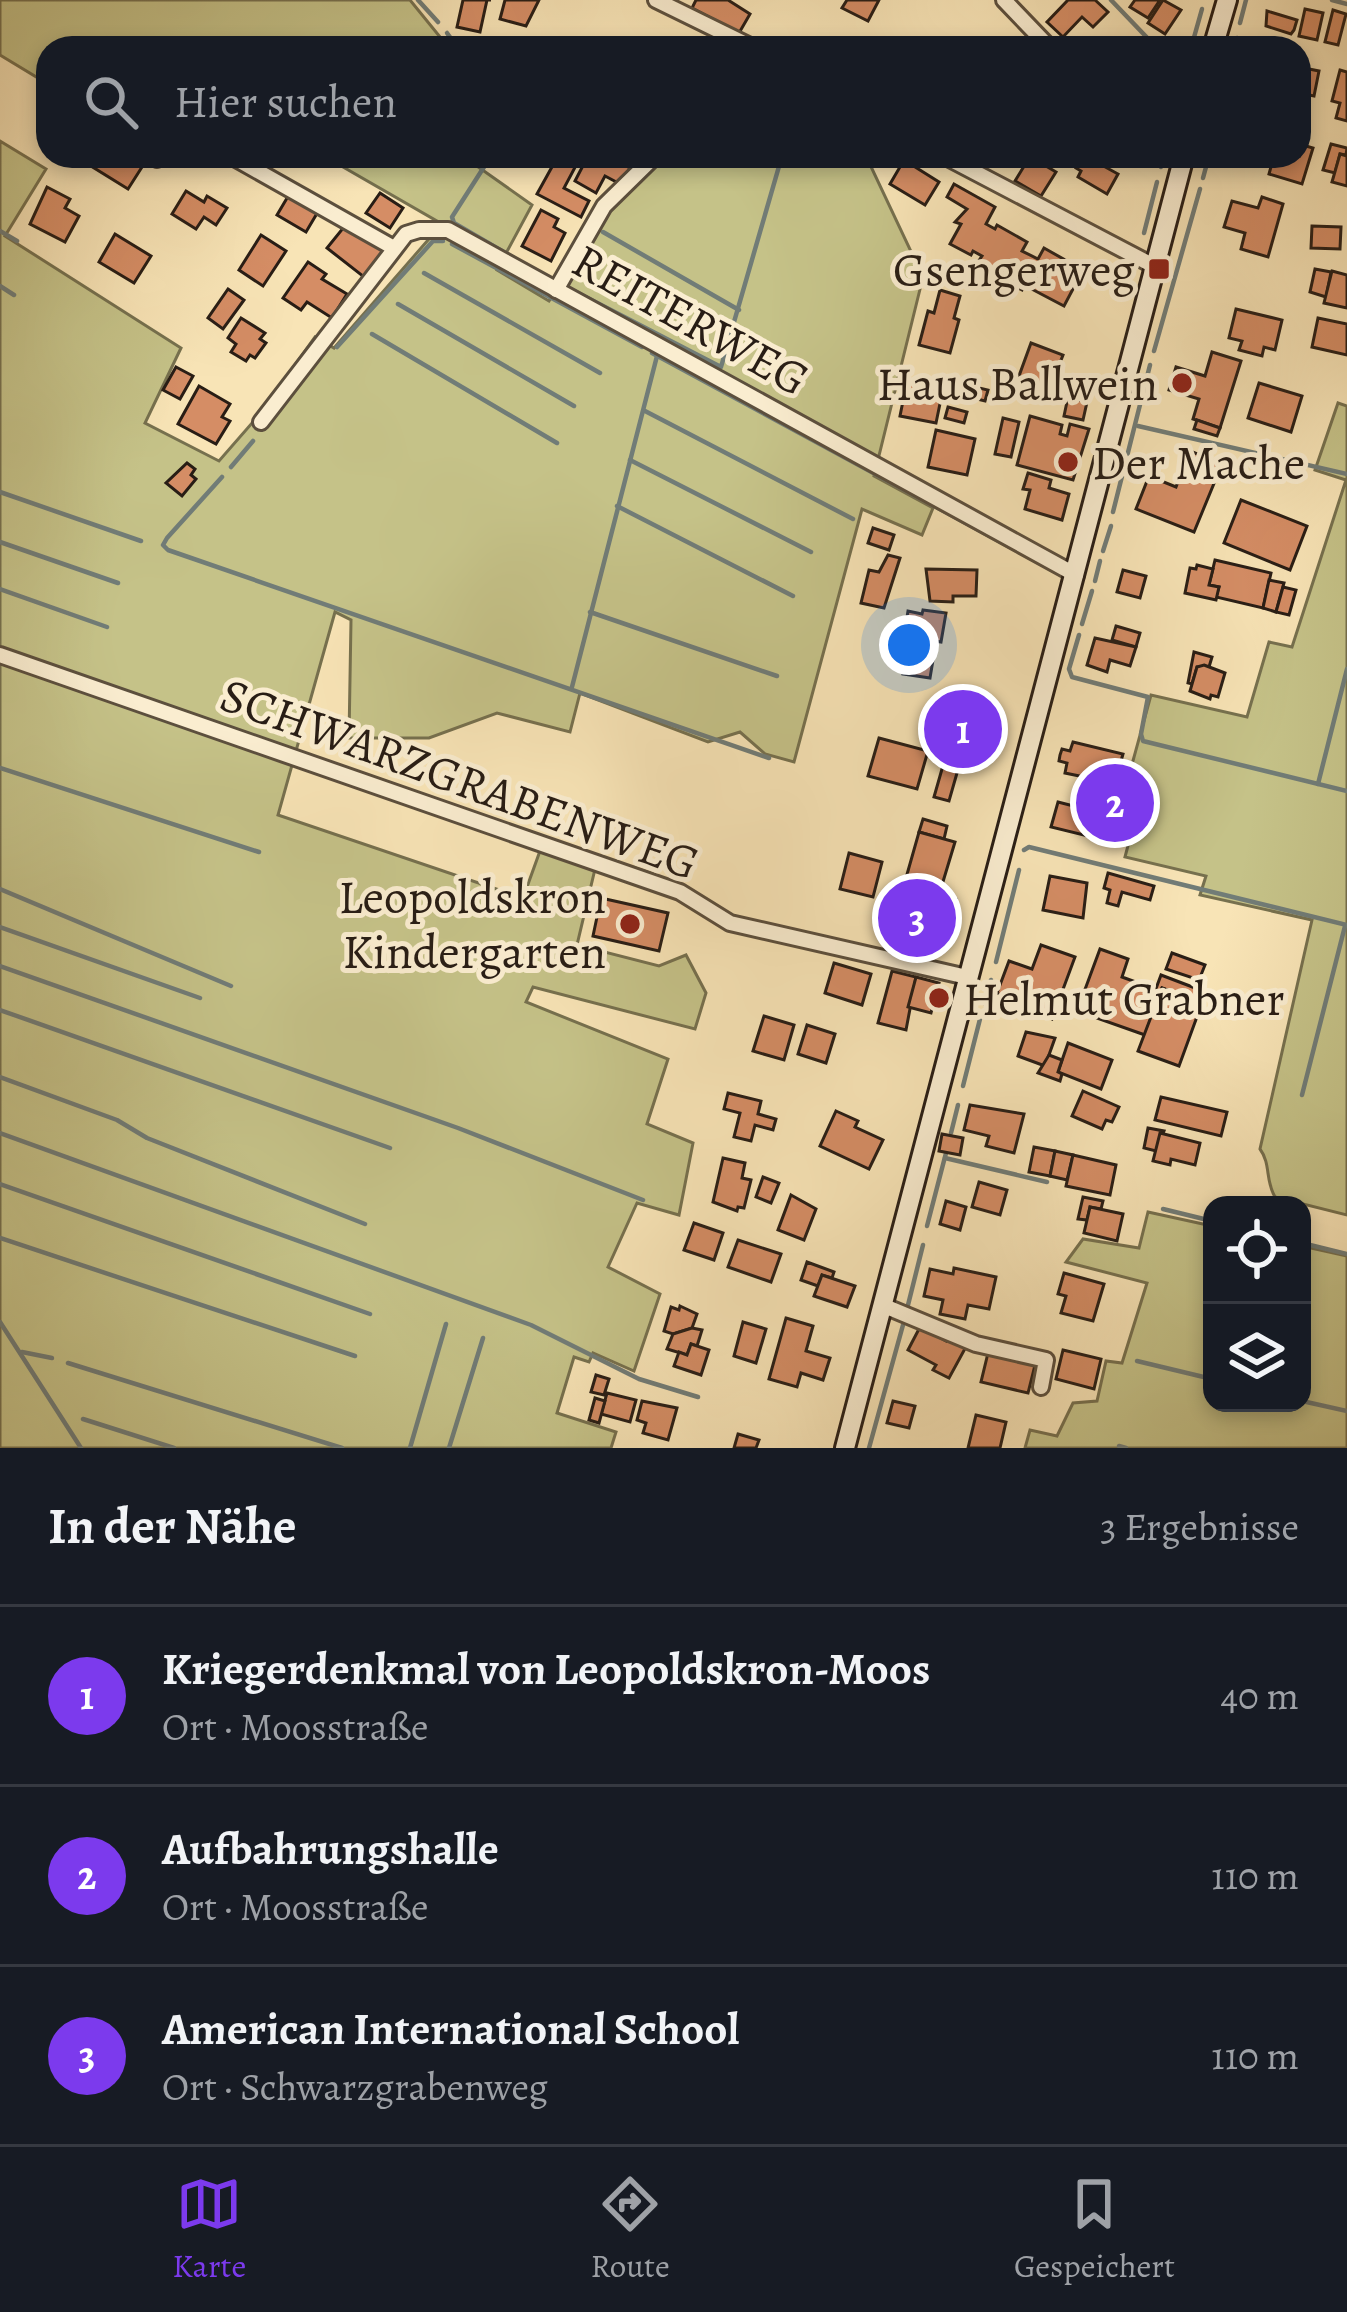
<!DOCTYPE html>
<html lang="de">
<head>
<meta charset="utf-8">
<style>
  body { margin:0; font-family:Alegreya,serif; background:#242831; color:#f1f3f6 }
  .controls { position:absolute; right:36px; bottom:36px; display:grid; overflow:hidden; border-radius:24px; box-shadow:0 6px 18px #0003 }
  .controls button { width:108px; height:108px; display:grid; place-items:center; padding:0; border:0; border-bottom:3px solid #363941; background:#171b24; color:#f1f3f6; font:60px sans-serif }
  .you { position:absolute; left:909px; top:645px; width:42px; height:42px; margin:-30px; border:9px solid #fff; border-radius:50%; background:#1a73e8; box-shadow:0 0 0 18px #1a73e833 }
  .badge { display:grid; place-items:center; width:78px; height:78px; border-radius:50%; background:#7c3aed; color:#fff; font-size:39px; font-weight:700 }
  .pin { position:absolute; translate:-50% -50%; border:6px solid #fff; box-shadow:0 3px 12px #0006 }
  .list { margin:0; padding:0; list-style:none }
  h2 { display:flex; justify-content:space-between; align-items:center; height:156px; margin:0; padding:0 48px; font-size:51px }
  h2 small { font-size:39px; font-weight:400; color:#9ea1a6 }
  .list li { display:grid; grid-template-columns:78px 1fr auto; gap:36px; align-items:center; box-sizing:border-box; height:180px; padding:0 48px; border-top:3px solid #363941 }
  .list b { display:block; font-size:45px; white-space:nowrap }
  .list p { margin:0; font-size:39px; white-space:nowrap; color:#9ea1a6 }
  .list em { font-size:39px; font-style:normal; color:#9ea1a6 }
  .icon { flex:none; width:66px; height:66px; fill:none; stroke:currentColor; stroke-width:2; stroke-linecap:round; stroke-linejoin:round }
  .map { position:relative; flex:none; width:1347px; height:1448px; overflow:hidden }
  .search { position:absolute; background:#171b24; box-shadow:0 6px 18px #0003; left:36px; right:36px; top:36px; height:132px; display:flex; align-items:center; gap:30px; box-sizing:border-box; padding:0 42px; border-radius:36px; color:#9ea1a6; font-size:45px }
  .sheet { height:696px; background:#171b24 }
  nav { display:flex; justify-content:space-around; align-items:center; box-sizing:border-box; height:168px; border-top:3px solid #363941; background:#171b24; font-size:33px; color:#9ea1a6 }
  nav a { display:grid; justify-items:center; gap:6px }
  nav .on { color:#7c3aed }
  .map>svg:first-child { display:block }
  .green { fill:#c5c288; stroke:#76704e; stroke-width:3 }
  .lines { fill:none; stroke-linecap:round; stroke-linejoin:round }
  .stream { stroke:#717c77; stroke-width:4.5 }
  .building { fill:#d58d65; stroke:#281d15; stroke-width:3 }
  .street-casing { stroke:#5c4f3d; stroke-width:20 }
  .secondary-casing { stroke:#281d15; stroke-width:24 }
  .street { stroke:#faedd0; stroke-width:14 }
  .secondary { stroke:#faedd0; stroke-width:18 }
  .poi-dot { fill:#8f2418; stroke:#faedd0; stroke-width:4.5 }
  .labels { text-anchor:middle; stroke-width:10; stroke-linejoin:round; paint-order:stroke }
  .poi-label { font-size:48px; fill:#281d15; stroke:#faedd0; text-anchor:end }
  .street-label { font-size:48px; fill:#281d15; stroke:#faedd0 }
</style>
</head>
<body>
<div class="map">
<svg width="1347" height="1448" viewBox="0 0 1347 1448">
  <rect width="100%" height="100%" fill="#f8e4b6"/>
  <filter id="stains"><feTurbulence type="fractalNoise" baseFrequency=".00167" numOctaves="4"/><feColorMatrix values="0 0 0 0 .2 0 0 0 0 .09 0 0 0 0 .02 0 0 0 .5 -.17"/></filter>
  <radialGradient id="worn" r=".72"><stop offset=".6" stop-color="#630" stop-opacity="0"/><stop offset="1" stop-color="#630" stop-opacity=".3"/></radialGradient>
  <g class="green">
    <path d="M0 0H410L449 48H133L124 43 121 48H48V84L0 55Z"/>
    <path d="M0 141 46 169 5 236 181 348 145 423 219 461 259 415 315 337 334 348 442 224 324 156H478L474 164 532 205 497 270 549 301 614 206 663 156H866L923 277 874 476 933 508 922 535 862 509 794 762 765 754 740 732 708 742 580 693 570 732 497 713 429 738H349L351 620 335 612 278 815 523 898 540 851 595 869 577 945 659 966 686 955 706 993 695 1029 533 987 526 1002 668 1059 647 1124 693 1143 679 1215 637 1203 608 1267 660 1294 634 1371 593 1353 589 1362 574 1357 557 1413 616 1432 611 1448H0Z"/>
    <path d="M1338 403 1347 406V1215L1275 1197C1265 1180 1271 1164 1260 1149L1312 920 1200 895 1206 876 1125 857 1138 808 1125 790 1151 695 1247 717 1269 642 1292 647 1346 480 1315 470Z"/>
    <path d="M1148 1212 1212 1226V1403H1302V1246L1347 1256V1448H1025L1030 1430 1057 1436 1073 1403 1097 1401 1106 1361 1122 1363 1147 1283 1066 1262 1083 1239 1139 1248Z"/>
  </g>
  <g class="lines">
    <g class="stream">
      <path d="M418 0 438 22"/>
      <path d="M1111 0 1157 48"/>
      <path d="M1332 0 1347 4"/>
      <path d="M1240 23 1246 0"/>
      <path d="M447 33 458 48"/>
      <path d="M1191 48 1202 9"/>
      <path d="M1234 48 1237 38"/>
      <path d="M491 156 452 217 454 223 514 258"/>
      <path d="M1161 167 1164 156"/>
      <path d="M1203 178 1206 167"/>
      <path d="M0 231 17 241"/>
      <path d="M603 232 739 310"/>
      <path d="M1144 233 1157 182"/>
      <path d="M452 244 642 347"/>
      <path d="M424 273 600 373"/>
      <path d="M0 286 14 295"/>
      <path d="M576 292 721 367 782 156"/>
      <path d="M398 304 574 406"/>
      <path d="M372 334 557 443"/>
      <path d="M337 347 433 241H443"/>
      <path d="M1154 351 1200 189"/>
      <path d="M652 353 1056 572"/>
      <path d="M645 411 853 519"/>
      <path d="M1138 426 1347 474"/>
      <path d="M630 460 811 552"/>
      <path d="M231 467 253 441"/>
      <path d="M222 477 167 538 163 545 168 550 769 758"/>
      <path d="M0 492 141 541"/>
      <path d="M617 506 793 596"/>
      <path d="M1113 512 1150 365"/>
      <path d="M0 542 118 583"/>
      <path d="M1103 551 1111 526"/>
      <path d="M1095 581 1100 561"/>
      <path d="M0 589 107 627"/>
      <path d="M590 612 777 676"/>
      <path d="M1082 624 1092 591"/>
      <path d="M1079 635 1069 669 1072 677 1148 697 1141 734 1143 741 1347 791"/>
      <path d="M572 687 657 356"/>
      <path d="M0 768 259 852"/>
      <path d="M1318 784 1347 669"/>
      <path d="M1024 850 1029 847 1347 925"/>
      <path d="M0 889 231 986"/>
      <path d="M0 927 200 998"/>
      <path d="M996 962 1019 870"/>
      <path d="M0 966 458 1128 643 1200"/>
      <path d="M984 1003 991 980"/>
      <path d="M0 1010 390 1148"/>
      <path d="M0 1077 117 1120 147 1138 365 1224"/>
      <path d="M963 1086 980 1019"/>
      <path d="M1302 1095 1345 926"/>
      <path d="M0 1133 531 1325 639 1379 698 1397"/>
      <path d="M951 1133 958 1105"/>
      <path d="M945 1158 1047 1182"/>
      <path d="M0 1184 370 1314"/>
      <path d="M1163 1209 1212 1221"/>
      <path d="M927 1226 946 1153"/>
      <path d="M0 1238 355 1356"/>
      <path d="M1302 1243 1347 1254"/>
      <path d="M907 1309 923 1245"/>
      <path d="M0 1322 81 1448"/>
      <path d="M22 1352 52 1358"/>
      <path d="M1137 1361 1212 1379"/>
      <path d="M68 1363 342 1448"/>
      <path d="M1302 1401 1347 1411"/>
      <path d="M83 1419 174 1448"/>
      <path d="M1119 1446 1126 1448"/>
      <path d="M410 1448 446 1324"/>
      <path d="M449 1448 483 1338"/>
      <path d="M869 1448 903 1325"/>
    </g>
  </g>
  <g class="building">
    <path d="M463 0H491H487L480 32 457 27Z"/>
    <path d="M505 0H539L526 26 500 19Z"/>
    <path d="M696 0H728L750 14 739 33 692 8Z"/>
    <path d="M847 0H879L868 21 842 8Z"/>
    <path d="M1068 0H1095L1108 12 1093 27 1082 17 1063 37 1047 22Z"/>
    <path d="M1135 0H1160L1148 18 1130 7Z"/>
    <path d="M1163 0 1181 10 1165 34 1148 23Z"/>
    <path d="M1305 9 1323 13 1317 40 1299 36Z"/>
    <path d="M1333 10 1346 14 1338 45 1325 42Z"/>
    <path d="M1267 11 1297 20 1294 30 1291 34 1266 26Z"/>
    <path d="M1299 67 1319 71 1314 96 1299 93Z"/>
    <path d="M1340 70 1347 72V121L1336 118 1340 103 1332 101Z"/>
    <path d="M1299 144 1313 148 1302 184 1269 174 1274 156H1299Z"/>
    <path d="M1331 144 1347 148 1346 155 1340 154 1335 173 1323 170Z"/>
    <path d="M1340 154 1347 156V186L1332 182Z"/>
    <path d="M84 156H149L128 189 91 166 94 162Z"/>
    <path d="M558 156H581L564 188 589 201 581 217 537 194Z"/>
    <path d="M588 156H615L613 159 630 168 622 185 605 176 596 193 575 181Z"/>
    <path d="M1022 156H1039L1036 160 1056 172 1041 196 1015 181 1026 163 1020 159Z"/>
    <path d="M1083 156H1102L1098 163 1118 174 1107 194 1078 177 1081 171 1076 168Z"/>
    <path d="M904 160 939 182 925 205 890 184Z"/>
    <path d="M954 184 995 207 986 224 995 229 997 225 1027 242 1022 251 1038 259 1044 248 1083 270 1064 306 1024 285 1022 290 1005 281 1007 278 978 262 982 256 973 251 971 255 950 244 961 224 955 222 967 209 947 197Z"/>
    <path d="M47 187 70 199 65 208 79 216 65 242 30 224Z"/>
    <path d="M186 191 204 202 207 196 227 208 216 225 204 217 196 229 172 214Z"/>
    <path d="M290 193 319 210 306 232 277 215Z"/>
    <path d="M380 193 403 208 390 228 366 213Z"/>
    <path d="M1262 197 1283 204 1268 257 1241 249 1245 233 1224 227 1232 201 1258 208Z"/>
    <path d="M541 210 558 219 554 227 565 233 551 261 522 246Z"/>
    <path d="M348 222 384 251 364 277 327 248Z"/>
    <path d="M1312 226 1341 227 1340 249 1311 248Z"/>
    <path d="M115 234 151 256 134 283 99 262Z"/>
    <path d="M261 235 286 251 263 286 239 270Z"/>
    <path d="M308 262 326 274 322 279 347 294 332 318 307 302 301 310 283 298Z"/>
    <path d="M1315 269 1331 272 1326 297 1310 292Z"/>
    <path d="M1332 271 1347 275V308L1324 303Z"/>
    <path d="M228 289 244 300 223 329 208 318Z"/>
    <path d="M940 290 960 296 954 318 959 320 950 353 919 345 928 311 934 313Z"/>
    <path d="M1236 309 1282 320 1275 350 1264 347 1262 356 1239 350 1242 341 1229 338Z"/>
    <path d="M241 318 265 333 260 339 266 343 255 358 250 355 246 361 231 352 236 344 228 338Z"/>
    <path d="M1318 318 1347 324V355L1312 347Z"/>
    <path d="M1031 343 1063 355 1050 388 1019 376Z"/>
    <path d="M1212 352 1241 361 1220 428 1193 419 1199 399 1169 390 1176 367 1205 376Z"/>
    <path d="M176 367 193 376 180 399 163 390Z"/>
    <path d="M907 381 943 389 936 423 900 416Z"/>
    <path d="M954 382 988 390 985 401 952 393Z"/>
    <path d="M1259 383 1302 396 1291 432 1248 418Z"/>
    <path d="M199 386 230 404 222 417 230 421 216 444 178 424Z"/>
    <path d="M1068 397 1087 402 1083 420 1064 416Z"/>
    <path d="M948 407 967 412 964 423 945 418Z"/>
    <path d="M1030 416 1062 425 1060 434 1067 436 1070 424 1089 429 1073 480 1017 465Z"/>
    <path d="M1003 418 1019 422 1011 457 995 454Z"/>
    <path d="M1197 420 1220 428 1217 436 1194 429Z"/>
    <path d="M936 430 975 439 967 475 928 467Z"/>
    <path d="M1190 451 1222 464 1194 532 1136 509 1149 476 1176 487Z"/>
    <path d="M187 463 195 469 191 475 196 479 182 496 166 483Z"/>
    <path d="M1028 473 1051 480 1049 488 1069 494 1062 520 1025 509 1030 490 1023 489Z"/>
    <path d="M1241 500 1307 526 1290 570 1224 543Z"/>
    <path d="M873 528 894 535 889 550 868 543Z"/>
    <path d="M888 555 900 558 884 608 861 603 869 570 879 572Z"/>
    <path d="M1215 560 1271 573 1263 608 1216 597 1219 587 1209 585Z"/>
    <path d="M1197 565 1213 569 1209 585 1219 587 1216 600 1185 593 1190 568 1196 569Z"/>
    <path d="M926 569 977 570 976 596H953V602L930 601Z"/>
    <path d="M1123 570 1146 576 1140 598 1117 592Z"/>
    <path d="M1269 580 1284 583 1276 612 1263 608Z"/>
    <path d="M1283 587 1296 590 1289 615 1276 612Z"/>
    <path d="M923 610 946 613 941 642 921 639 922 631 905 629 908 611 922 614Z"/>
    <path d="M1116 626 1140 633 1136 647 1112 640Z"/>
    <path d="M902 628 922 631 921 639 928 640 927 647 907 644 906 652 898 651Z"/>
    <path d="M1095 638 1136 647 1130 666 1110 660 1107 672 1087 665Z"/>
    <path d="M907 644 935 648 930 678 903 674Z"/>
    <path d="M1194 652 1212 657 1209 667H1197L1192 684 1188 683Z"/>
    <path d="M1204 665 1225 673 1218 697 1211 695 1210 699 1190 691 1197 667Z"/>
    <path d="M879 738 928 751 917 789 868 776Z"/>
    <path d="M1073 742 1123 754 1121 761 1127 768 1123 785 1065 773 1067 763 1059 761 1060 755 1062 749 1070 751Z"/>
    <path d="M944 762 959 766 949 801 934 797Z"/>
    <path d="M1104 793 1130 800 1127 812 1101 806Z"/>
    <path d="M1058 802 1101 813 1100 817 1110 820 1106 835 1097 833 1096 838 1051 827Z"/>
    <path d="M923 819 947 826 944 839 919 832Z"/>
    <path d="M919 832 955 842 942 885 937 884 935 893 904 885Z"/>
    <path d="M849 853 882 862 873 897 840 889Z"/>
    <path d="M1108 873 1154 886 1150 900 1122 892 1118 906 1107 903 1110 890 1104 888Z"/>
    <path d="M1050 876 1087 883 1083 918 1043 910Z"/>
    <path d="M901 884 956 899 943 946 888 931 890 925 882 923 886 909 893 911Z"/>
    <path d="M601 898 668 913 659 951 593 936Z"/>
    <path d="M1041 945 1075 957 1052 1019 997 993 1009 961 1032 969Z"/>
    <path d="M1100 949 1128 959 1122 977 1155 989 1154 994 1159 996 1145 1035 1077 1011Z"/>
    <path d="M1172 953 1205 965 1199 980 1166 969Z"/>
    <path d="M834 963 871 974 862 1005 825 993Z"/>
    <path d="M892 971 916 977 906 1030 878 1023Z"/>
    <path d="M1161 975 1203 991 1199 1002 1162 988 1159 996 1154 994Z"/>
    <path d="M916 977 939 983 931 1013 908 1007Z"/>
    <path d="M1162 988 1202 1003 1179 1066 1138 1051Z"/>
    <path d="M764 1016 794 1025 784 1060 753 1051Z"/>
    <path d="M807 1025 835 1034 826 1063 798 1054Z"/>
    <path d="M1026 1032 1055 1038 1045 1066 1018 1056Z"/>
    <path d="M1068 1043 1112 1060 1101 1089 1058 1072Z"/>
    <path d="M1049 1055 1062 1060 1058 1072 1062 1074 1060 1081 1038 1073Z"/>
    <path d="M1083 1091 1119 1107 1112 1122 1106 1120 1102 1129 1072 1116Z"/>
    <path d="M728 1093 761 1101 758 1114 776 1119 773 1130 755 1125 751 1141 734 1137 740 1113 724 1109Z"/>
    <path d="M1161 1097 1227 1112 1221 1136 1155 1120Z"/>
    <path d="M970 1105 1024 1114 1014 1153 986 1146 989 1136 964 1130Z"/>
    <path d="M836 1111 858 1121 855 1127 883 1140 869 1169 820 1146Z"/>
    <path d="M1148 1128 1164 1131 1156 1151 1144 1148Z"/>
    <path d="M1160 1133 1200 1143 1195 1165 1171 1159 1170 1165 1153 1161Z"/>
    <path d="M942 1134 963 1138 960 1155 939 1151Z"/>
    <path d="M1034 1147 1055 1151 1050 1176 1029 1172Z"/>
    <path d="M1055 1151 1073 1155 1067 1180 1050 1176Z"/>
    <path d="M1073 1155 1116 1165 1110 1195 1066 1186Z"/>
    <path d="M723 1158 745 1163 742 1178 751 1180 744 1208 738 1207 737 1211 713 1202Z"/>
    <path d="M763 1177 779 1183 771 1203 756 1197Z"/>
    <path d="M979 1182 1007 1190 1000 1215 972 1207Z"/>
    <path d="M791 1195 816 1209 804 1240 778 1230Z"/>
    <path d="M1083 1197 1103 1201 1101 1209 1090 1207 1087 1220 1078 1219Z"/>
    <path d="M946 1201 966 1207 960 1230 940 1224Z"/>
    <path d="M1090 1207 1123 1214 1117 1241 1084 1233Z"/>
    <path d="M694 1223 723 1233 714 1260 684 1250Z"/>
    <path d="M738 1240 781 1254 771 1282 728 1267Z"/>
    <path d="M807 1262 834 1272 832 1278 822 1275 818 1286 801 1280Z"/>
    <path d="M954 1268 996 1277 989 1309 968 1305 965 1319 940 1314 943 1300 924 1296 930 1269 953 1274Z"/>
    <path d="M1064 1273 1104 1284 1093 1321 1061 1313 1066 1296 1058 1294Z"/>
    <path d="M822 1275 855 1286 847 1307 814 1296Z"/>
    <path d="M680 1306 697 1314 692 1328 673 1334 664 1331 671 1307 679 1310Z"/>
    <path d="M786 1318 813 1326 806 1351 830 1358 823 1380 801 1373 797 1387 769 1379Z"/>
    <path d="M743 1322 766 1329 756 1363 734 1356Z"/>
    <path d="M920 1327 946 1341 948 1336 967 1345 949 1378 933 1370 936 1365 908 1350Z"/>
    <path d="M692 1328 702 1330 697 1346 691 1344 687 1355 667 1349 673 1334Z"/>
    <path d="M691 1344 709 1350 701 1375 674 1366 679 1352 687 1355Z"/>
    <path d="M1063 1350 1101 1359 1094 1389 1056 1379Z"/>
    <path d="M988 1353 1035 1365 1028 1393 981 1382Z"/>
    <path d="M596 1375 609 1379 604 1395 591 1392Z"/>
    <path d="M607 1393 636 1400 630 1422 601 1414Z"/>
    <path d="M595 1398 605 1401 599 1423 589 1420Z"/>
    <path d="M642 1401 677 1408 668 1440 643 1433 646 1423 637 1420Z"/>
    <path d="M893 1401 915 1406 909 1428 887 1423Z"/>
    <path d="M976 1415 1006 1422 1000 1448H968Z"/>
    <path d="M738 1434 759 1440 756 1448H734Z"/>
  </g>
  <g class="lines">
    <g class="street-casing">
      <g id="street">
        <path d="M656 0 754 48"/>
        <path d="M1004 0 1050 48"/>
        <path d="M231 156 394 248"/>
        <path d="M944 156 1154 266"/>
        <path d="M157 159 165 156"/>
        <path d="M556 290 604 206 655 156"/>
        <path d="M261 422 406 234 419 230H448L1076 575"/>
        <path d="M0 655 680 892 730 923 967 977"/>
        <path d="M882 1305 976 1344 1046 1360 1041 1387"/>
      </g>
    </g>
    <g class="secondary-casing">
      <g id="secondary">
        <path d="M1213 48 1227 0"/>
        <path d="M845 1448 1184 156"/>
      </g>
    </g>
    <use href="#street" class="street"/>
    <use href="#secondary" class="secondary"/>
  </g>
  <g class="poi-dot">
    <rect x="1147" y="257" width="24" height="24" rx="6"/>
    <circle cx="1182" cy="383" r="12"/>
    <circle cx="1068" cy="462" r="12"/>
    <circle cx="630" cy="924" r="12"/>
    <circle cx="939" cy="998" r="12"/>
  </g>
  <g class="labels">
    <g class="poi-label">
      <text x="1135" y="286">Gsengerweg</text>
      <text x="1158" y="400">Haus Ballwein</text>
      <text x="1092" y="479" text-anchor="start">Der Mache</text>
      <text x="606" y="913">Leopoldskron<tspan x="606" dy="55">Kindergarten</tspan></text>
      <text x="963" y="1015" text-anchor="start">Helmut Grabner</text>
    </g>
    <g class="street-label">
      <text transform="translate(691 319) rotate(29)" y="17">REITERWEG</text>
      <text transform="translate(460 778) rotate(20)" y="17">SCHWARZGRABENWEG</text>
    </g>
  </g>
  <rect width="100%" height="100%" filter="url(#stains)"/>
  <rect width="100%" height="100%" fill="url(#worn)"/>
</svg>
<div class="controls">
<button><svg class="icon" aria-label="locate" viewBox="0 0 24 24"><circle cx="12" cy="12" r="6"/><path d="M12 2v4M12 18v4M2 12h4M18 12h4"/></svg></button>
<button><svg class="icon" aria-label="layers" viewBox="0 0 24 24"><path d="M12 4l9 5-9 5-9-5zM3 14l9 5 9-5"/></svg></button>
</div>
<div class="you"></div>
<div class="pin badge" style="left:963px;top:729px">1</div>
<div class="pin badge" style="left:1115px;top:803px">2</div>
<div class="pin badge" style="left:917px;top:918px">3</div>
<div class="search"><svg class="icon" aria-label="search" viewBox="0 0 24 24"><circle cx="10" cy="10" r="6"/><path d="M15 15l6 6"/></svg>Hier suchen</div>
</div>
<section class="sheet">
<h2>In der Nähe<small>3 Ergebnisse</small></h2>
<ul class="list">
<li><span class="badge">1</span><div><b>Kriegerdenkmal von Leopoldskron-Moos</b><p>Ort · Moosstraße</p></div><em>40 m</em></li>
<li><span class="badge">2</span><div><b>Aufbahrungshalle</b><p>Ort · Moosstraße</p></div><em>110 m</em></li>
<li><span class="badge">3</span><div><b>American International School</b><p>Ort · Schwarzgrabenweg</p></div><em>110 m</em></li>
</ul>
</section>
<nav>
<a class="on"><svg class="icon" aria-label="map" viewBox="0 0 24 24"><path d="M3 6l6-2 6 2 6-2v14l-6 2-6-2-6 2zM9 4v14M15 6v14"/></svg>Karte</a>
<a><svg class="icon" aria-label="directions" viewBox="0 0 24 24"><path d="M12 3l9 9-9 9-9-9zM9 14v-3h6M13 9l2 2-2 2"/></svg>Route</a>
<a><svg class="icon" aria-label="saved" viewBox="0 0 24 24"><path d="M7 4h10v16l-5-4-5 4z"/></svg>Gespeichert</a>
</nav>
</body>
</html>
